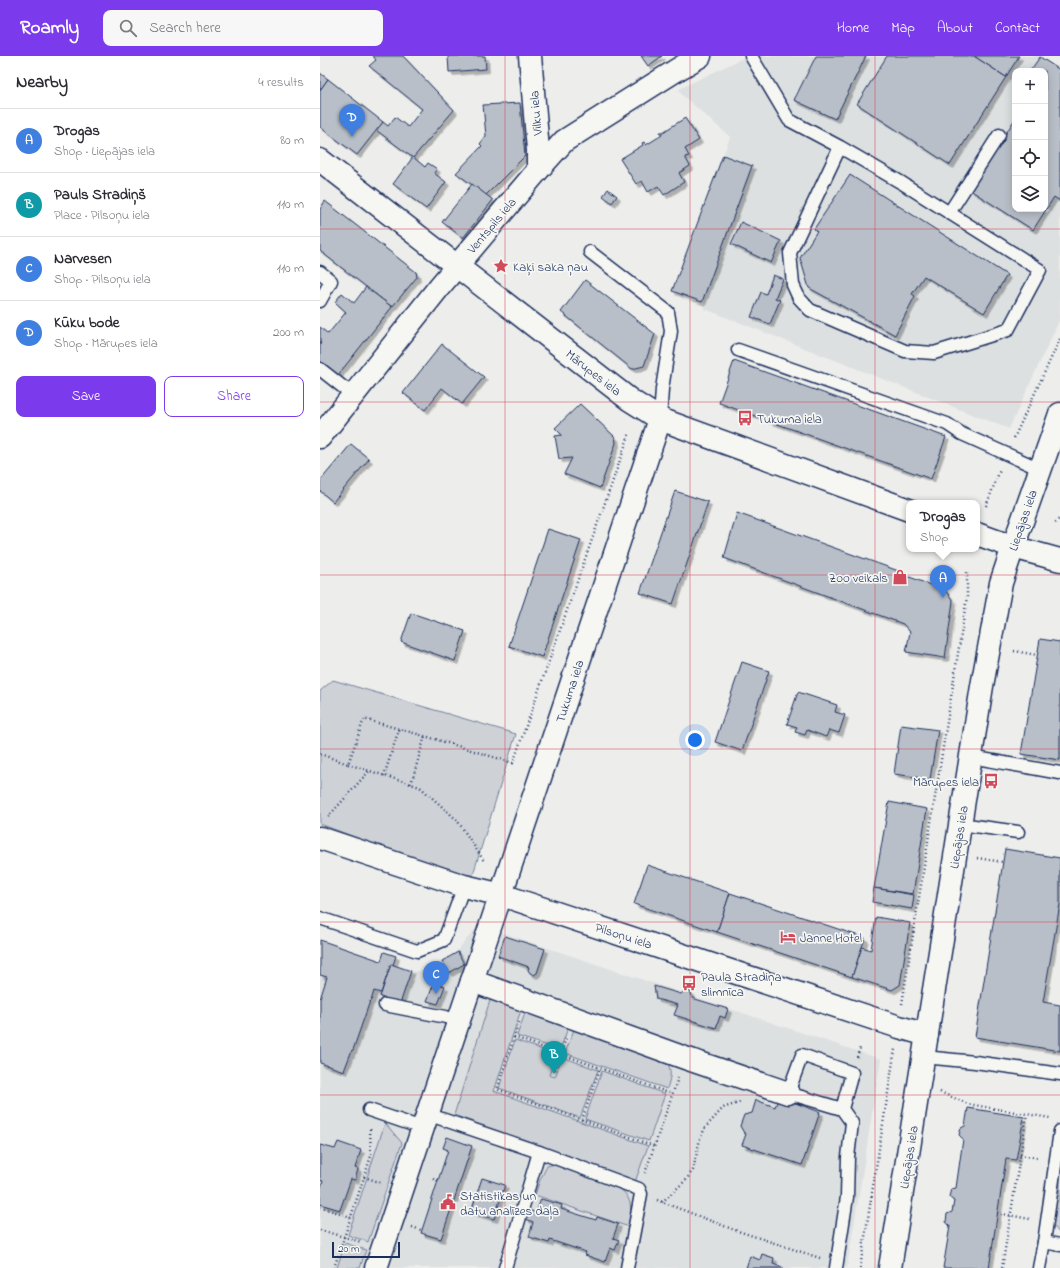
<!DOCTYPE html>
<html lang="en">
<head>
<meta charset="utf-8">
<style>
  body { margin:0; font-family:"Indie Flower",sans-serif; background:#f7f7f7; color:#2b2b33 }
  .controls { position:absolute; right:12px; top:12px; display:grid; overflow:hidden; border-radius:8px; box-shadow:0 2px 10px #0003 }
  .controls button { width:36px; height:36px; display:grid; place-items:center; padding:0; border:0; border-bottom:1px solid #e1e1e2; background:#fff; color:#2b2b33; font:20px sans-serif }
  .scale { position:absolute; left:12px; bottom:10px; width:68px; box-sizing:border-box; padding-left:4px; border:2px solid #1b2f5e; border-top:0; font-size:11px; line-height:14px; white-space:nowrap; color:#1b2f5e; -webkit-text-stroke:3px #f6f6f2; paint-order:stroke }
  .you { position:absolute; left:375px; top:684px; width:14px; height:14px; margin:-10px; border:3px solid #fff; border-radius:50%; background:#1a73e8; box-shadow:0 0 0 6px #1a73e833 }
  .badge { display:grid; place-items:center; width:26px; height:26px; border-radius:50%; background:#7c3aed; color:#fff; font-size:13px; font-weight:700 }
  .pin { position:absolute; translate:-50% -33px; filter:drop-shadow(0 1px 2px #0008) }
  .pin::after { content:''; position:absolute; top:21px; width:14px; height:12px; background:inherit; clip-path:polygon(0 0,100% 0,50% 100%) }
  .popup { position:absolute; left:586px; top:444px; width:74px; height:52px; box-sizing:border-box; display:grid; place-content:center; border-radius:8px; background:#fff; filter:drop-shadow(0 1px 3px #0005); font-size:13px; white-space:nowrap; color:#7c7c81 }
  .popup b { font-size:15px; color:#2b2b33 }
  .popup::after { content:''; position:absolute; left:50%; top:100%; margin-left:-8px; border:8px solid transparent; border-top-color:#fff }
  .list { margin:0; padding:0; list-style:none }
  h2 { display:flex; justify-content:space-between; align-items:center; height:52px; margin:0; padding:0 16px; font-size:17px }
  h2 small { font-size:13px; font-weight:400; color:#7c7c81 }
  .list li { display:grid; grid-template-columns:26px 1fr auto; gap:12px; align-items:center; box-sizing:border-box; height:64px; padding:0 16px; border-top:1px solid #e1e1e2 }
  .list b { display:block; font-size:15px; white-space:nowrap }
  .list p { margin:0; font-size:13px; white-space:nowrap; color:#7c7c81 }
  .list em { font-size:13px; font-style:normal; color:#7c7c81 }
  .actions { display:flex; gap:8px; padding:12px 16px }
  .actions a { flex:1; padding:9px 0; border:1px solid #7c3aed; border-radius:8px; text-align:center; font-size:14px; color:#7c3aed }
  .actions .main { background:#7c3aed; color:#fff }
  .icon { flex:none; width:22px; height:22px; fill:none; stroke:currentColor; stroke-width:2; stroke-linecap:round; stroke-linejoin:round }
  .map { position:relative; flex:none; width:740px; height:1212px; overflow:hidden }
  header { display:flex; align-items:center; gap:24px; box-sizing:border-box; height:56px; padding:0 20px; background:#7c3aed; color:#fff }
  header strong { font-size:19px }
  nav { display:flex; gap:22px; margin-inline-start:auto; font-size:14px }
  .search { width:280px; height:36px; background:#f7f7f7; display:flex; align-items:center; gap:10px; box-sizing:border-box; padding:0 14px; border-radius:8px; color:#7c7c81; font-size:15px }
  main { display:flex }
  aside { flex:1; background:#fff }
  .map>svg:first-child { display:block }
  .built { fill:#dde0e1; fill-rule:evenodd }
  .green { fill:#ced2d7; stroke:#74809a }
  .building { fill:#b9bfc8; stroke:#1b2f5e; filter:url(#shadow) }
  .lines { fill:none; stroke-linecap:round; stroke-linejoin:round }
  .lane-casing { stroke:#1b2f5e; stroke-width:15 }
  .street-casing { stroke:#1b2f5e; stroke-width:25 }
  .secondary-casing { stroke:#1b2f5e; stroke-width:25 }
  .path { stroke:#1b2f5e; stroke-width:2.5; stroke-dasharray:1 3; stroke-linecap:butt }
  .lane { stroke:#f6f6f2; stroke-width:12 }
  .street { stroke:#f6f6f2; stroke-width:22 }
  .secondary { stroke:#f6f6f2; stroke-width:22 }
  .grid { fill:none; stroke:#d1495b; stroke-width:1; stroke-opacity:0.55 }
  .labels { text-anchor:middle; stroke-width:3.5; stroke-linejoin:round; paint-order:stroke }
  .street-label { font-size:13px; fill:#1b2f5e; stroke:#f6f6f2 }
  .poi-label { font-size:13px; fill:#1b2f5e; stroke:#f6f6f2; text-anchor:start }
</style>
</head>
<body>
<header>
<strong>Roamly</strong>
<div class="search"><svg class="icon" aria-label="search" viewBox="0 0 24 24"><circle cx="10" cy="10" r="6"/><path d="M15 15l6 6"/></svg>Search here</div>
<nav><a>Home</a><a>Map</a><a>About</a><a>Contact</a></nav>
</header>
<main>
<aside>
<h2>Nearby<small>4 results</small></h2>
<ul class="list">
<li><span class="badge" style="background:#3f7fe0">A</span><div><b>Drogas</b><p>Shop · Liepājas iela</p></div><em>80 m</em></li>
<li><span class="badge" style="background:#0f9aa8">B</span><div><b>Pauls Stradiņš</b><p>Place · Pilsoņu iela</p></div><em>110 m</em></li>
<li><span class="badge" style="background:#3f7fe0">C</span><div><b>Narvesen</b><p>Shop · Pilsoņu iela</p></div><em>110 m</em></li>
<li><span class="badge" style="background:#3f7fe0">D</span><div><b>Kūku bode</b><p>Shop · Mārupes iela</p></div><em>200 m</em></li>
</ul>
<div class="actions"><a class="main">Save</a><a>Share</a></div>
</aside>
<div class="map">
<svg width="740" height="1212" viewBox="0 0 740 1212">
  <defs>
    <filter id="shadow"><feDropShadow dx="3.5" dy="3.5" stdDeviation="0" flood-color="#0004"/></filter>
  </defs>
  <rect width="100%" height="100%" fill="#edeeec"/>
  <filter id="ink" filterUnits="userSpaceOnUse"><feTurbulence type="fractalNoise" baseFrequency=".025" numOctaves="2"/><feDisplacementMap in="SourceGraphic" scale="8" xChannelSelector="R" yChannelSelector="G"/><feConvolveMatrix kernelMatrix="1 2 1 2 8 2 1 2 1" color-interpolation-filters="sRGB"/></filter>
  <g filter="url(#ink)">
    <g class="built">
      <path d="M427 0H719L740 14V263L689 373 385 253 386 248 352 235 410 81 362 39 359 33ZM695 15H725V153H695Z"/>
      <path d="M159 869 561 1003 527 1212H0V884L91 915V916L104 914 133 899Z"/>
    </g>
    <g class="green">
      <path d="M13 624 196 678 151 825 0 768V635Z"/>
      <path d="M171 941 202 951 174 1035 328 1090 315 1126 134 1059Z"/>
      <path d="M206 954 249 969 240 994 197 980Z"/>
      <path d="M255 971 343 1001C353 1013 351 1019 347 1033L245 997Z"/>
      <path d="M195 984 237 999 229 1019 235 1021 242 1001 278 1014 260 1062 179 1032Z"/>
      <path d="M282 1015 345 1038 329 1085 265 1063Z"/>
      <path d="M65 1067 82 1087 48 1186 28 1179Z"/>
      <path d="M235 1108 298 1131C314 1143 311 1153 309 1171L215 1139 220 1124 227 1110Z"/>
      <path d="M740 1117V1178L732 1168Z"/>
      <path d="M25 1187 46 1194 40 1212H17Z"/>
    </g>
    <g class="building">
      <path d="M53 0H83L134 54 93 102 56 74 63 66 68 70 75 61 88 71 102 53 49 10 56 4Z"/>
      <path d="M128 0H165L166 13 129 16Z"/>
      <path d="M321 0H342L328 10Z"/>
      <path d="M496 0H546L515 63 474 44Z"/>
      <path d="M567 0H654L686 21 630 109 537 48Z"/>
      <path d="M654 0H699L686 21Z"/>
      <path d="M720 1 740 14V145L734 141 713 174 650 134 695 63V153H725V15H710Z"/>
      <path d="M0 17 8 23 0 34Z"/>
      <path d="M8 23 63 66 37 99 0 71V34Z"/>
      <path d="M200 47 205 100 166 139 136 117 162 90 160 88 166 80 163 49Z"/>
      <path d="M365 62 379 84 365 93 369 100 365 101 370 110 359 117 364 126 344 139 338 130 328 136 322 125 316 128 300 103 323 89 322 87 324 86 326 89 342 79 340 76H343Z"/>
      <path d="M403 99 432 110 382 246 352 235Z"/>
      <path d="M93 101 105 111 108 107 117 113 114 117 126 126 106 153 73 128Z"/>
      <path d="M530 119 687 219 664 257 604 220 592 238 595 240 575 279 489 232 480 202 497 175 494 173Z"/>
      <path d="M152 128 173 144 143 182 122 166Z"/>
      <path d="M288 133 297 140 292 147 283 140Z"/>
      <path d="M5 145 96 216 97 221 72 251 0 195V153Z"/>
      <path d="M421 166 461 185 451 207 411 188Z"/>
      <path d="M453 219 463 223 455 242 460 244 450 268 431 261 441 236 446 238Z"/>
      <path d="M265 224 335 278 324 310 312 313 241 256Z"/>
      <path d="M46 231 72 251 18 319 0 305V288L1 287 0 286V271L8 278 26 256 15 246 22 237 34 247Z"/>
      <path d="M122 288 164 321 142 348 122 332 105 354 83 337Z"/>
      <path d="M414 305 626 381 611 423 399 347Z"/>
      <path d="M260 348 295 381 296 387 280 432 244 418 252 402 239 403 235 380 242 379 235 372Z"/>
      <path d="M31 388 49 403 13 446 0 435V425Z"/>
      <path d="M355 435 388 446 353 548 320 537Z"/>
      <path d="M417 457 587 518V520L626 535 633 545 625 602 586 596 590 576 583 568 404 502Z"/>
      <path d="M228 473 261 484 222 601 189 590Z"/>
      <path d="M91 557 145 575 135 605 81 586Z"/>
      <path d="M720 583 740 586V704L701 698Z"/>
      <path d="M422 606 449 615 422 695 395 686Z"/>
      <path d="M478 636 517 649 515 656 525 659 519 677 509 674 506 681 487 674 485 679 475 676 477 671 467 668Z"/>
      <path d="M581 669 618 674 610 723 574 718Z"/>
      <path d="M569 746 607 753 593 838 554 832Z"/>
      <path d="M685 793 740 802V848L723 946 740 949V995L655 981Z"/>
      <path d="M327 809 410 837 397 876 314 848Z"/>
      <path d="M554 832 594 839 592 853 552 846Z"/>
      <path d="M410 837 545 882 532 921 397 876Z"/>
      <path d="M556 861 590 867 580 929 572 934 532 921 542 891 551 894Z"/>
      <path d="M185 880 225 893 217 917 214 919 210 917 208 914 209 911 178 900Z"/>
      <path d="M0 884 61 905 64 896 76 900 73 909 71 908 61 937 54 935 51 945H50L33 994H32L24 1015 0 1007V943L7 921 0 919Z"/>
      <path d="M138 896 144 908 129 917 122 905Z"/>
      <path d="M71 908 91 915 80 948 60 941Z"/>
      <path d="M114 927 125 930 118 948 107 945Z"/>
      <path d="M334 930 361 938 365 934 371 936 372 942 408 953 405 962 400 960 396 972 354 959 358 949 336 943Z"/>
      <path d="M459 1041 500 1056 482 1109 422 1089 426 1078 424 1077 420 1070 424 1059 432 1057 436 1044 455 1051Z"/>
      <path d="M648 1052 704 1061 696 1104 686 1103 669 1212H623L630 1170 626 1166 627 1158 632 1156 634 1145 629 1141 631 1133 636 1132 643 1083 639 1079 641 1072 645 1070Z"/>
      <path d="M127 1081 152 1090 121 1183 101 1177 128 1094 123 1092Z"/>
      <path d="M18 1086 41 1094 35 1112 38 1113 35 1124 31 1123 20 1154 0 1148V1133L3 1125 0 1124V1089L15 1093Z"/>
      <path d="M162 1122 185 1129 174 1163 151 1156Z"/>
      <path d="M221 1143 242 1149 241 1153 276 1164 277 1161 298 1168 293 1182 299 1184 295 1194 290 1192 285 1206 265 1199 266 1196 230 1184 229 1187 209 1181 213 1166 206 1163 209 1154 216 1157Z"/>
      <path d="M442 1198 454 1202 453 1208 464 1212H426L430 1200 440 1204Z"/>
    </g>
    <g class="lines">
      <g class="lane-casing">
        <g id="lane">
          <path d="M431 0 469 64 520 91 582 127 720 214 688 274 614 297 585 295 490 254 479 242 473 229 470 197 520 91"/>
          <path d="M629 157 679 79"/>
          <path d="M270 196 348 256 351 275 342 333 340 363"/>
          <path d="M0 216 11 225 0 245"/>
          <path d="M418 294 627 368 642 378 720 413"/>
          <path d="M0 313 33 339"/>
          <path d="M651 701 740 717"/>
          <path d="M640 768 698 776"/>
          <path d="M0 862 97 895 124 884 144 830"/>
          <path d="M65 949 126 961 138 966"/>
          <path d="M604 1001 655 1006 740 1018"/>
          <path d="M49 1054 102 1072"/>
          <path d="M107 1058 219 1096 319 1133 321 1138 307 1212"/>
          <path d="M724 1186 740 1075"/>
          <path d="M185 1212 219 1096"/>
          <path d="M516 1212 527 1141 528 1101 532 1067 522 1053 468 1037 482 999 532 1017 522 1053"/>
          <path d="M719 1212 724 1186 740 1189"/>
        </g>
      </g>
      <g class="street-casing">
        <g id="street">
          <path d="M210 0 218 94V114"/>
          <path d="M0 381 120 230 218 114 244 85 355 15 380 0"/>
          <path d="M693 491 740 358"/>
          <path d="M0 782 144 830 182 839 579 971 607 979"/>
          <path d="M152 925 365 1002 468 1037"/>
          <path d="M56 1212 340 363"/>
        </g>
      </g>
      <g class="secondary-casing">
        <g id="secondary">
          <path d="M0 104 310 344 340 363 589 454"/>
          <path d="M657 478 693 491 740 504"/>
          <path d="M570 1212 662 630 681 527 693 491"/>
        </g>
      </g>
      <g class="path">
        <path d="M694 382 740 283"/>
        <path d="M666 450 680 414"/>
        <path d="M735 467 740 462"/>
        <path d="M694 595 717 599"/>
        <path d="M0 698 28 708 44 663 115 683 193 707 310 376"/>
        <path d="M28 708 100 731 137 764 164 805"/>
        <path d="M64 720 79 673"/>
        <path d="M91 728 105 680"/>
        <path d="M8 761 49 715"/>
        <path d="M657 802 683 806"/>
        <path d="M582 948 647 541V516"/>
        <path d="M199 966 177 1033 334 1090"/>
        <path d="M194 981 352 1038"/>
        <path d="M537 1001 540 992"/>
        <path d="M235 1014 246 982"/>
        <path d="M620 1036 648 1048 730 1062"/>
        <path d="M262 1064 280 1012"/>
        <path d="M700 1099 719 1102"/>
        <path d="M325 1117 358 1022"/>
        <path d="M44 1121 62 1127"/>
        <path d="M113 1123 118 1125"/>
        <path d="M337 1144 412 1173 500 1202"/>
        <path d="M342 1146 366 1124 373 1114 380 1083 385 1072 403 1052 421 1046"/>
        <path d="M0 1151 31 1161"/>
        <path d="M677 1157 710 1163"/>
        <path d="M92 1171 101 1174"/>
        <path d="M0 1174 41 1186"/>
        <path d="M14 1212 51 1100 50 1072"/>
        <path d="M540 1212 575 993"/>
        <path d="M682 1212 707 1058"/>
      </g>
      <use href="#lane" class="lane"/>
      <use href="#street" class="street"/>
      <use href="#secondary" class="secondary"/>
    </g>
  </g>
  <path class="grid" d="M185 0V1212M370 0V1212M555 0V1212M0 173H740M0 346H740M0 519H740M0 693H740M0 866H740M0 1039H740"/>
  <defs>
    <g id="sight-bare" transform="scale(1.2)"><path d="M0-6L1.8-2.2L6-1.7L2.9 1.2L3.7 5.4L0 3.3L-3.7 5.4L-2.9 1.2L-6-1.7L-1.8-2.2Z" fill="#d1495b" stroke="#f6f6f2" stroke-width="2.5" paint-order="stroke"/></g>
    <g id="bus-bare" transform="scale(1.2)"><path d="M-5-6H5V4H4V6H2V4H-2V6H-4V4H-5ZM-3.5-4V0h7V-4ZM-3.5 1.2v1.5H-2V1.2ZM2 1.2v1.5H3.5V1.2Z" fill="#d1495b" stroke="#f6f6f2" stroke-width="2.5" paint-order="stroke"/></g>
    <g id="shop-bare" transform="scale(1.2)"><path d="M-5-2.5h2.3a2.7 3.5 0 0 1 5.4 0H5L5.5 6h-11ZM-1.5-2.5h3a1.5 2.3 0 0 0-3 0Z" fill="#d1495b" stroke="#f6f6f2" stroke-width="2.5" paint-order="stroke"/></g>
    <g id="hotel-bare" transform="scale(1.2)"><path d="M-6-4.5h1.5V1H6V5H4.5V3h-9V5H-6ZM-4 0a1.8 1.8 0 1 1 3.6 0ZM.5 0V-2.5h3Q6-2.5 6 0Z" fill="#d1495b" stroke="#f6f6f2" stroke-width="2.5" paint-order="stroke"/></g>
    <g id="civic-bare" transform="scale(1.2)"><path d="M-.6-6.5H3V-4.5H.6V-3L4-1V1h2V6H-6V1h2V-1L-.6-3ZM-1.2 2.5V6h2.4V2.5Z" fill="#d1495b" stroke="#f6f6f2" stroke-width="2.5" paint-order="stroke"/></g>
  </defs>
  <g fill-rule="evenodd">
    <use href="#sight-bare" x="181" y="210"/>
    <use href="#bus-bare" x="425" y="362"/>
    <use href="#shop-bare" x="580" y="521"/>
    <use href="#bus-bare" x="671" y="725"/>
    <use href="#hotel-bare" x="468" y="881"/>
    <use href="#bus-bare" x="369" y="927"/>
    <use href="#civic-bare" x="128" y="1146"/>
  </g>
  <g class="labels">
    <g class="street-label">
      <text transform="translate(215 57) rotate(-95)" y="5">Vilku iela</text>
      <text transform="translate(171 169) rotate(-50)" y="5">Ventspils iela</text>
      <text transform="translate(274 316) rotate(38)" y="5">Mārupes iela</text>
      <text transform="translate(702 464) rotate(-71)" y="5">Liepājas iela</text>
      <text transform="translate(249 635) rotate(-72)" y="5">Tukuma iela</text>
      <text transform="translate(638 781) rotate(-81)" y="5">Liepājas iela</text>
      <text transform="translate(304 879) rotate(18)" y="5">Pilsoņu iela</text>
      <text transform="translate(588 1101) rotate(-81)" y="5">Liepājas iela</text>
    </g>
    <g class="poi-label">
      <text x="193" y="215">Kaķi saka ņau</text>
      <text x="437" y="367">Tukuma iela</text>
      <text x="568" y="526" text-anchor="end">Zoo veikals</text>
      <text x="659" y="730" text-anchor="end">Mārupes iela</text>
      <text x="480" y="886">Janne Hotel</text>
      <text x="381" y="925">Paula Stradiņa<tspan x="381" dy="15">slimnīca</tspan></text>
      <text x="140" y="1144">Statistikas un<tspan x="140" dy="15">datu analīzes daļa</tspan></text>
    </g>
  </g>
</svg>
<div class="controls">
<button>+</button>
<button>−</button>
<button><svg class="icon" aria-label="locate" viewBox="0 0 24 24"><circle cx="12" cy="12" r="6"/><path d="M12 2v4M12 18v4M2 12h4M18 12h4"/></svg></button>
<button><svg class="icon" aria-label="layers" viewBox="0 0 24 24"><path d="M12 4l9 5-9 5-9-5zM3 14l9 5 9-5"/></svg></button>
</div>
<div class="scale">20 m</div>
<div class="you"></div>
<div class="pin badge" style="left:623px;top:542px;background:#3f7fe0">A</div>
<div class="popup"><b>Drogas</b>Shop</div>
<div class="pin badge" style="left:234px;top:1018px;background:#0f9aa8">B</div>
<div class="pin badge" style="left:116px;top:938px;background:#3f7fe0">C</div>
<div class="pin badge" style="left:32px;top:81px;background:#3f7fe0">D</div>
</div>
</main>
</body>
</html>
